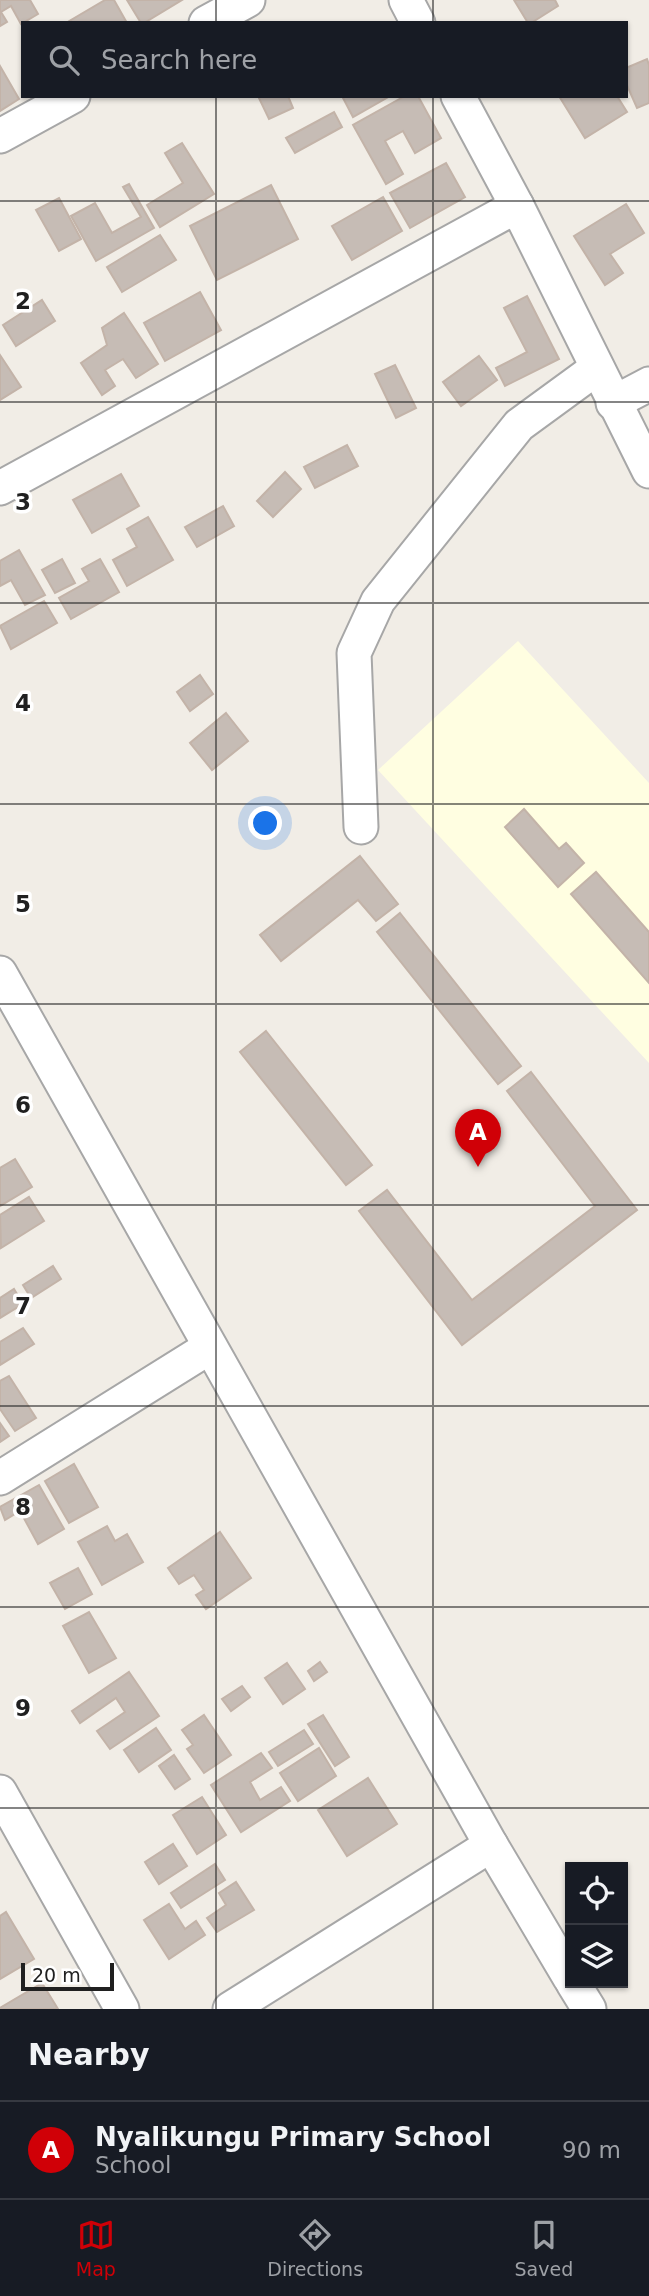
<!DOCTYPE html>
<html lang="en">
<head>
<meta charset="utf-8">
<style>
  body { margin:0; font-family:"DejaVu Sans",sans-serif; background:#242831; color:#f1f3f6 }
  .controls { position:absolute; right:21px; bottom:21px; display:grid; overflow:hidden; border-radius:0px; box-shadow:0 2px 5px #0004 }
  .controls button { width:63px; height:63px; display:grid; place-items:center; padding:0; border:0; border-bottom:2px solid #363941; background:#171b24; color:#f1f3f6; font:35px sans-serif }
  .scale { position:absolute; left:21px; bottom:18px; width:93px; box-sizing:border-box; padding-left:7px; border:4px solid #202020; border-top:0; font-size:19px; line-height:24px; white-space:nowrap; color:#202020; -webkit-text-stroke:5px #fff; paint-order:stroke }
  .you { position:absolute; left:266px; top:824px; width:24px; height:24px; margin:-18px; border:5px solid #fff; border-radius:50%; background:#1a73e8; box-shadow:0 0 0 10px #1a73e833 }
  .badge { display:grid; place-items:center; width:46px; height:46px; border-radius:50%; background:#d00007; color:#fff; font-size:23px; font-weight:700 }
  .pin { position:absolute; translate:-50% -58px; filter:drop-shadow(0 2px 4px #0008) }
  .pin::after { content:''; position:absolute; top:37px; width:24px; height:21px; background:inherit; clip-path:polygon(0 0,100% 0,50% 100%) }
  .list { margin:0; padding:0; list-style:none }
  h2 { display:flex; justify-content:space-between; align-items:center; height:91px; margin:0; padding:0 28px; font-size:30px }
  h2 small { font-size:23px; font-weight:400; color:#9ea1a6 }
  .list li { display:grid; grid-template-columns:46px 1fr auto; gap:21px; align-items:center; box-sizing:border-box; height:98px; padding:0 28px; border-top:2px solid #363941 }
  .list b { display:block; font-size:26px; white-space:nowrap }
  .list p { margin:0; font-size:23px; white-space:nowrap; color:#9ea1a6 }
  .list em { font-size:23px; font-style:normal; color:#9ea1a6 }
  .icon { flex:none; width:38px; height:38px; fill:none; stroke:currentColor; stroke-width:2; stroke-linecap:round; stroke-linejoin:round }
  .map { position:relative; flex:none; width:649px; height:2009px; overflow:hidden }
  .search { position:absolute; background:#171b24; box-shadow:0 2px 5px #0004; left:21px; right:21px; top:21px; height:77px; display:flex; align-items:center; gap:18px; box-sizing:border-box; padding:0 24px; border-radius:0px; color:#9ea1a6; font-size:26px }
  .sheet { height:189px; background:#171b24 }
  nav { display:flex; justify-content:space-around; align-items:center; box-sizing:border-box; height:98px; border-top:2px solid #363941; background:#171b24; font-size:19px; color:#9ea1a6 }
  nav a { display:grid; justify-items:center; gap:4px }
  nav .on { color:#d00007 }
  .map>svg:first-child { display:block }
  .education { fill:#fffee1 }
  .building { fill:#c6bcb5; stroke:#c3b3a8; stroke-width:2 }
  .lines { fill:none; stroke-linecap:round; stroke-linejoin:round }
  .street-casing { stroke:#a7a7a7; stroke-width:37 }
  .street { stroke:#fff; stroke-width:33 }
  .grid { fill:none; stroke:#202020; stroke-width:2; stroke-opacity:0.55 }
  .grid-label { font-size:23px; text-anchor:middle; font-weight:bold; fill:#202020; stroke:#fff; stroke-width:7; stroke-linejoin:round; paint-order:stroke }
</style>
</head>
<body>
<div class="map">
<svg width="649" height="2009" viewBox="0 0 649 2009">
  <rect width="100%" height="100%" fill="#f1ede6"/>
  <path class="education" d="M518 641 649 783V1063L378 770Z"/>
  <g class="building">
    <path d="M0 0H30L38 14 21 24 11 6 1 12 7 22 0 26Z"/>
    <path d="M105 0H114L127 23H66Z"/>
    <path d="M127 0H182L144 23H141Z"/>
    <path d="M514 0H555L558 6 531 23H528Z"/>
    <path d="M647 59 649 65V103L637 108 626 83V68Z"/>
    <path d="M0 66 19 99 0 111Z"/>
    <path d="M258 96H288L293 108 269 119Z"/>
    <path d="M342 96H390L353 117Z"/>
    <path d="M405 96H418L441 138 415 153 403 131 385 141 403 174 386 184 353 125Z"/>
    <path d="M559 96H617L627 112 585 138Z"/>
    <path d="M334 112 342 127 295 153 286 138Z"/>
    <path d="M182 143 214 194 160 227 147 205 183 183 165 153Z"/>
    <path d="M446 163 465 197 410 228 390 193Z"/>
    <path d="M129 184 154 228 96 261 71 216 95 203 112 233 141 217 123 187Z"/>
    <path d="M271 185 298 239 217 280 190 226Z"/>
    <path d="M383 197 402 231 352 260 332 226Z"/>
    <path d="M59 198 81 239 59 251 36 210Z"/>
    <path d="M626 204 644 233 610 254 623 273 605 285 574 236Z"/>
    <path d="M160 235 176 260 122 292 107 267Z"/>
    <path d="M200 292 221 330 165 361 144 323Z"/>
    <path d="M527 296 559 359 505 386 496 368 527 352 504 308Z"/>
    <path d="M42 300 55 321 16 346 3 325Z"/>
    <path d="M124 313 158 364 136 378 123 359 105 370 115 386 102 395 81 363 107 345 102 328Z"/>
    <path d="M0 355 21 387 0 400Z"/>
    <path d="M479 356 497 380 461 406 443 382Z"/>
    <path d="M395 365 416 408 396 418 375 374Z"/>
    <path d="M347 445 358 466 315 488 304 467Z"/>
    <path d="M285 472 301 489 273 517 257 501Z"/>
    <path d="M121 474 139 506 92 533 73 500Z"/>
    <path d="M223 506 234 526 197 547 185 527Z"/>
    <path d="M148 517 173 560 127 586 113 560 137 547 127 529Z"/>
    <path d="M19 550 45 595 25 605 11 580 0 586V561Z"/>
    <path d="M62 559 75 583 55 593 42 570Z"/>
    <path d="M100 559 119 592 71 619 59 598 89 581 82 569Z"/>
    <path d="M44 601 57 623 11 649 0 626Z"/>
    <path d="M200 675 213 694 190 711 177 692Z"/>
    <path d="M226 713 248 741 212 770 190 743Z"/>
    <path d="M524 809 559 849 566 843 584 863 558 887 505 827Z"/>
    <path d="M360 856 398 904 376 921 358 900 281 961 260 935Z"/>
    <path d="M596 872 649 932V983L571 894Z"/>
    <path d="M400 913 521 1066 498 1084 377 932Z"/>
    <path d="M266 1031 372 1165 346 1185 240 1052Z"/>
    <path d="M531 1072 637 1210 462 1345 359 1211 387 1190 472 1300 595 1206 507 1091Z"/>
    <path d="M15 1159 32 1187 0 1206V1168Z"/>
    <path d="M29 1197 44 1221 1 1248 0 1215Z"/>
    <path d="M53 1266 61 1279 31 1298 23 1285Z"/>
    <path d="M14 1289 23 1304 0 1318V1298Z"/>
    <path d="M23 1328 34 1344 0 1365V1342Z"/>
    <path d="M9 1376 36 1418 15 1431 0 1409V1381Z"/>
    <path d="M0 1423 9 1436 0 1442Z"/>
    <path d="M74 1464 98 1507 69 1523 45 1481Z"/>
    <path d="M39 1485 64 1529 38 1544 20 1511 5 1520 0 1507Z"/>
    <path d="M107 1526 115 1541 127 1534 143 1562 102 1585 78 1542Z"/>
    <path d="M220 1532 251 1578 206 1609 196 1595 204 1590 194 1575 179 1584 168 1568Z"/>
    <path d="M78 1568 92 1594 65 1609 50 1583Z"/>
    <path d="M89 1612 116 1658 89 1673 63 1626Z"/>
    <path d="M320 1662 327 1672 314 1681 308 1671Z"/>
    <path d="M287 1663 305 1689 283 1704 265 1678Z"/>
    <path d="M129 1672 159 1716 110 1749 97 1731 125 1712 116 1698 80 1723 72 1711Z"/>
    <path d="M242 1686 250 1697 231 1711 222 1699Z"/>
    <path d="M204 1715 231 1755 204 1773 187 1749 193 1745 182 1730Z"/>
    <path d="M323 1715 349 1757 335 1766 308 1724Z"/>
    <path d="M156 1728 171 1750 139 1772 124 1750Z"/>
    <path d="M304 1730 313 1744 278 1766 269 1752Z"/>
    <path d="M319 1748 336 1776 298 1801 280 1773Z"/>
    <path d="M261 1753 272 1768 250 1782 260 1800 281 1787 290 1801 241 1832 211 1785Z"/>
    <path d="M174 1755 190 1779 175 1789 159 1766Z"/>
    <path d="M368 1778 397 1824 347 1856 318 1810Z"/>
    <path d="M202 1797 226 1835 197 1854 173 1815Z"/>
    <path d="M173 1844 187 1866 159 1884 145 1862Z"/>
    <path d="M215 1864 225 1880 181 1908 171 1893Z"/>
    <path d="M236 1882 254 1910 217 1932 207 1918 226 1905 219 1893Z"/>
    <path d="M169 1904 185 1929 196 1921 205 1935 169 1959 144 1920Z"/>
    <path d="M6 1912 34 1959 0 1979V1916Z"/>
    <path d="M42 1983 58 2009H0V2008Z"/>
  </g>
  <g class="lines">
    <g class="street-casing">
      <g id="street">
        <path d="M406 0 418 23"/>
        <path d="M206 23 248 0"/>
        <path d="M0 136 73 96"/>
        <path d="M517 206 649 471"/>
        <path d="M613 403 649 384"/>
        <path d="M0 488 517 206 458 96"/>
        <path d="M361 827 354 653 378 601 519 425 597 368"/>
        <path d="M0 973 491 1845 230 2009"/>
        <path d="M0 1478 210 1347"/>
        <path d="M0 1792 122 2009"/>
        <path d="M491 1845 570 1978"/>
        <path d="M573 1983 589 2009"/>
      </g>
    </g>
    <use href="#street" class="street"/>
  </g>
  <path class="grid" d="M216 0V23M433 0V23M216 96V2009M433 96V2009M0 201H649M0 402H649M0 603H649M0 804H649M0 1004H649M0 1205H649M0 1406H649M0 1607H649M0 1808H649"/>
  <g class="grid-label">
    <text x="23" y="309">2</text>
    <text x="23" y="510">3</text>
    <text x="23" y="711">4</text>
    <text x="23" y="912">5</text>
    <text x="23" y="1113">6</text>
    <text x="23" y="1314">7</text>
    <text x="23" y="1515">8</text>
    <text x="23" y="1716">9</text>
  </g>
</svg>
<div class="controls">
<button><svg class="icon" aria-label="locate" viewBox="0 0 24 24"><circle cx="12" cy="12" r="6"/><path d="M12 2v4M12 18v4M2 12h4M18 12h4"/></svg></button>
<button><svg class="icon" aria-label="layers" viewBox="0 0 24 24"><path d="M12 4l9 5-9 5-9-5zM3 14l9 5 9-5"/></svg></button>
</div>
<div class="scale">20 m</div>
<div class="you"></div>
<div class="pin badge" style="left:478px;top:1167px">A</div>
<div class="search"><svg class="icon" aria-label="search" viewBox="0 0 24 24"><circle cx="10" cy="10" r="6"/><path d="M15 15l6 6"/></svg>Search here</div>
</div>
<section class="sheet">
<h2>Nearby<small></small></h2>
<ul class="list">
<li><span class="badge">A</span><div><b>Nyalikungu Primary School</b><p>School</p></div><em>90 m</em></li>
</ul>
</section>
<nav>
<a class="on"><svg class="icon" aria-label="map" viewBox="0 0 24 24"><path d="M3 6l6-2 6 2 6-2v14l-6 2-6-2-6 2zM9 4v14M15 6v14"/></svg>Map</a>
<a><svg class="icon" aria-label="directions" viewBox="0 0 24 24"><path d="M12 3l9 9-9 9-9-9zM9 14v-3h6M13 9l2 2-2 2"/></svg>Directions</a>
<a><svg class="icon" aria-label="saved" viewBox="0 0 24 24"><path d="M7 4h10v16l-5-4-5 4z"/></svg>Saved</a>
</nav>
</body>
</html>
